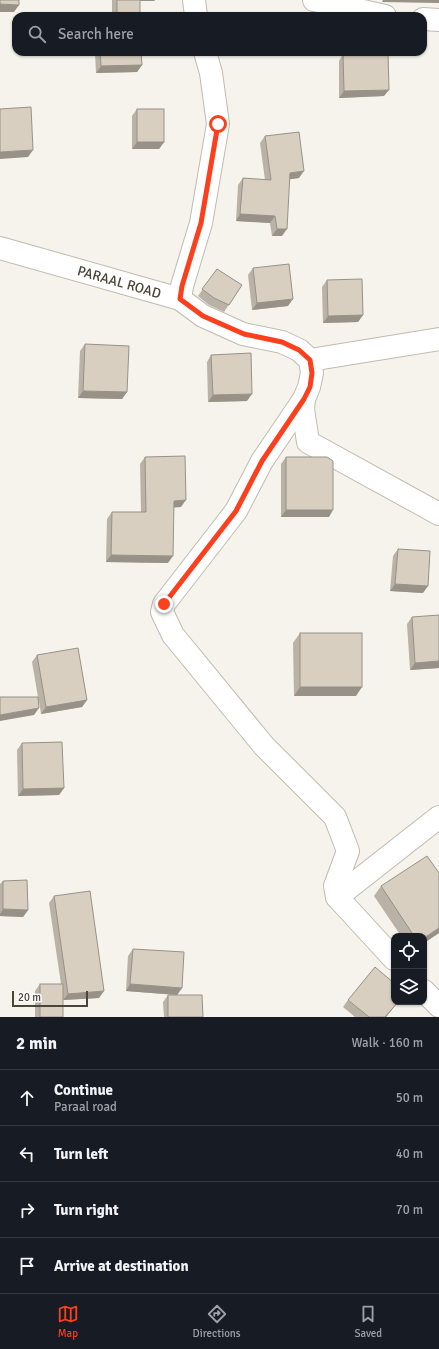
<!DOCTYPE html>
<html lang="en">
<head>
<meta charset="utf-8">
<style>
  body { margin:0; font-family:Signika,sans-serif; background:#20242c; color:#f1f3f6 }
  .controls { position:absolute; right:12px; bottom:12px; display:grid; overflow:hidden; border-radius:8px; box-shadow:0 1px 3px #0004 }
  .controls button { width:36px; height:36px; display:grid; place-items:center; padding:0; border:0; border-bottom:1px solid #363941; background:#171b24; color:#f1f3f6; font:20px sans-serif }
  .scale { position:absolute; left:12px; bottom:10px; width:76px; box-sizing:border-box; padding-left:4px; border:2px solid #4b4439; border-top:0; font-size:11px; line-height:14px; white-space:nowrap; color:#4b4439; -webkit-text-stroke:3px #fff; paint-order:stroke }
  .stop { position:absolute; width:12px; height:12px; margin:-9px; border:3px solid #fc3f1d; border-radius:50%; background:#fff }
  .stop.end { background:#fc3f1d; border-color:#fff; box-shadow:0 1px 4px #0008 }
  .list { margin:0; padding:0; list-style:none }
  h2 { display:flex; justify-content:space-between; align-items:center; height:52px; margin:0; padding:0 16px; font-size:17px }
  h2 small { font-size:13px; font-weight:400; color:#9ea1a6 }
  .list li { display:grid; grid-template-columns:26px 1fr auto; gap:12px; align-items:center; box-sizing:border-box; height:56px; padding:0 16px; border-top:1px solid #363941 }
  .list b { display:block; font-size:15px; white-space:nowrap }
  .list p { margin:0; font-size:13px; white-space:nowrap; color:#9ea1a6 }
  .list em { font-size:13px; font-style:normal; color:#9ea1a6 }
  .icon { flex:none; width:22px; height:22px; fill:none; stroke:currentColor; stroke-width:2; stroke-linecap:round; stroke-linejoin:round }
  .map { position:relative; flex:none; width:439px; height:1017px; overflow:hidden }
  .search { position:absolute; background:#171b24; box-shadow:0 1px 3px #0004; left:12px; right:12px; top:12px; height:44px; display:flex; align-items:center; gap:10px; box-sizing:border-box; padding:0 14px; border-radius:12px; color:#9ea1a6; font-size:15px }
  .sheet { height:276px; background:#171b24 }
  nav { display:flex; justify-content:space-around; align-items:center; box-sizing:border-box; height:56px; border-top:1px solid #363941; background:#171b24; font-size:11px; color:#9ea1a6 }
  nav a { display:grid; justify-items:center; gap:2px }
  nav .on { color:#fc3f1d }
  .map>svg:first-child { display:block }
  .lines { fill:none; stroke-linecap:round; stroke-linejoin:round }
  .street-casing { stroke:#c2bbae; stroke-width:24 }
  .street { stroke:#fff; stroke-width:22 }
  .wall { fill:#bab2a6 }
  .shaded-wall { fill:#979187 }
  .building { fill:#d8cfc1; stroke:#979187 }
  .route { stroke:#fc3f1d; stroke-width:5 }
  .labels { text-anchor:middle; stroke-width:3.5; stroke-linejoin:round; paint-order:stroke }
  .street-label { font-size:14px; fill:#4b4439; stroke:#fff }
</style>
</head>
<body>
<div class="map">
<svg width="439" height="1017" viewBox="0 0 439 1017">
  <rect width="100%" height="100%" fill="#f6f3ec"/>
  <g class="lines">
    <g class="street-casing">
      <g id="street">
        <path d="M194 0 196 16"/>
        <path d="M314 0 385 16"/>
        <path d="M423 19 439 20"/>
        <path id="s1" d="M0 248 180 299 203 316 243 334 282 342 299 350 310 360 312 373 309 387 304 399 262 461 236 511 164 604 162 612 173 635 264 746 335 817 348 851 335 886 337 897 394 959"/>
        <path d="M180 299 182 286 201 223 218 124 211 73 205 52"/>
        <path d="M310 360 439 339"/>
        <path d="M304 399 303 409 308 442 439 514"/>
        <path d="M337 897 439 817"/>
        <path d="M424 991 439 1006"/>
      </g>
    </g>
    <use href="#street" class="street"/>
  </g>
  <g class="wall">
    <path d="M112 0H155L154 1H140V16H112Z"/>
    <path d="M95 52H141L142 65 137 72 96 73Z"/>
    <path d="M343 54 384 96 339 98V61Z"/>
    <path d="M137 109 164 142 159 149H132V116Z"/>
    <path d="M265 136 299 178 290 179 282 236H272L270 223 236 221 238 185 243 178 265 180 260 143Z"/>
    <path d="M253 268 288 306 252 310 248 275Z"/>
    <path d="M217 269 242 285 224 312 209 305 198 296Z"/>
    <path d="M327 280 363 315 358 322 323 323 322 287Z"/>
    <path d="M85 344 127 392 122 399 78 398 80 351Z"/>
    <path d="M211 355 247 401 208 402 207 362Z"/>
    <path d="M145 457 181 507H174L168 563 106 562 107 519 112 512H141L140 464Z"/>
    <path d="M286 457 329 517H281V464Z"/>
    <path d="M398 549 423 593 390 591 393 556Z"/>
    <path d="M412 617 439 668 410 670 407 624Z"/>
    <path d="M300 633 356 696H294L293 643Z"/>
    <path d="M37 655 87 700 82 707 41 714 39 701 34 715 38 697 32 662Z"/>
    <path d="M22 743 64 788 59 795 18 796 17 750Z"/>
    <path d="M3 881 28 910 23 917 0 916V884Z"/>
    <path d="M381 886 439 933 424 943V936H401L374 896Z"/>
    <path d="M54 896 99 998 63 1000V997V1017H35V991L40 984H61L49 903Z"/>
    <path d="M133 949 182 988 177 995 126 991 128 956Z"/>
    <path d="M168 995 203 1017H164L163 1002Z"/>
    <path d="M348 1000 394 1002H398L386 1017H355L343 1007Z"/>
  </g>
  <g class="shaded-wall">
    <path d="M136 0H155L154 1H135Z"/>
    <path d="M383 0H439V3L382 2Z"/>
    <path d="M0 4 19 5 14 12H0Z"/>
    <path d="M142 65 137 72 96 73 101 66Z"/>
    <path d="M389 90 384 96 339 98 344 91Z"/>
    <path d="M137 142H164L159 149H132Z"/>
    <path d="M33 150 28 157 0 159V152Z"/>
    <path d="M304 171 299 178 285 180 290 173Z"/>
    <path d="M240 214 275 216 270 223 236 221Z"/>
    <path d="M277 229H287L282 236H272Z"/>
    <path d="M293 299 288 306 252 310 257 303Z"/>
    <path d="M363 315 358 322 323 323 328 316Z"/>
    <path d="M83 391 127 392 122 399 78 398Z"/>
    <path d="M252 394 247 401 208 402 213 395Z"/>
    <path d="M186 500 181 507 169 508 174 501Z"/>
    <path d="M286 510H333L329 517H281Z"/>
    <path d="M111 555 173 556 168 563 106 562Z"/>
    <path d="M395 584 428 586 423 593 390 591Z"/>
    <path d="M439 661V668L410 670 415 663Z"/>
    <path d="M300 687H362L356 696H294Z"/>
    <path d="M87 700 82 707 41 714 46 707Z"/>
    <path d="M39 708 34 715 0 721V715Z"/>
    <path d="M64 788 59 795 18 796 23 789Z"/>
    <path d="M3 909 28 910 23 917 0 916V914Z"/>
    <path d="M439 928V933L424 943V938Z"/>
    <path d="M130 984 182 988 177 995 126 991Z"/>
    <path d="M104 991 99 998 63 1000 68 994Z"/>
    <path d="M398 1002 386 1017H385Z"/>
  </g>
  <g class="building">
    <path d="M0 0H19V5L0 4Z"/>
    <rect x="117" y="0" width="23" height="16"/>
    <path d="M100 52H141L142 65 101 66Z"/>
    <path d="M388 52 389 90 344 91 343 54Z"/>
    <path d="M31 107 33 150 0 152V109Z"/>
    <rect x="137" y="109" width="27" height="33"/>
    <path d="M299 132 304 171 290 173 287 229H277L275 216 240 214 243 178 271 180 265 136Z"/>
    <path d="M289 264 293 299 257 303 253 268Z"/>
    <path d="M217 269 242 285 229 305 214 298 202 289Z"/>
    <path d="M362 279 363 315 328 316 327 280Z"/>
    <path d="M85 344 129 346 127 392 83 391Z"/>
    <path d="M251 353 252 394 213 395 211 355Z"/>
    <path d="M185 456 186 500 174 501 173 556 111 555 112 512H146L145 457Z"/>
    <path d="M286 457H327L333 461V510H286Z"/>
    <path d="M398 549 430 551 428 586 395 584Z"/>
    <path d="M439 615V661L415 663 412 617Z"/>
    <rect x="300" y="633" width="62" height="54"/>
    <path d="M78 648 87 700 46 707 37 655Z"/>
    <path d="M0 697H38L39 708 0 715Z"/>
    <path d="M62 742 64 788 23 789 22 743Z"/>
    <path d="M427 856 439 873V928L424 938V936H414L381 886Z"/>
    <path d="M27 880 28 910 3 909V881Z"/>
    <path d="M90 891 104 991 68 994 54 896Z"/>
    <path d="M133 949 184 952 182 988 130 984Z"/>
    <path d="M375 967 394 983V1002H398L385 1017H369L348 1000Z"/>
    <rect x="40" y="984" width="23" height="33"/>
    <path d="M168 995H202L203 1017H168Z"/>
  </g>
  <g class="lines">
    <path class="route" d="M164 604 236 511 262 461 304 399 310 387 312 373 310 360 299 350 282 342 244 334 203 316 180 299 182 286 201 223 218 124"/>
  </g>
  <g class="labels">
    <g class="street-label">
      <text dy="5" stroke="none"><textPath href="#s1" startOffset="124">PARAAL ROAD</textPath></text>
    </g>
  </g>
</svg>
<div class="controls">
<button><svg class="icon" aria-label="locate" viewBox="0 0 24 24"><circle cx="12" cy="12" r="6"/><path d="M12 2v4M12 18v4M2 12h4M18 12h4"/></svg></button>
<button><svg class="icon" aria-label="layers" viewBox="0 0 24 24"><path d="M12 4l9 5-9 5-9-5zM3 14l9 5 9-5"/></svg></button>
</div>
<div class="scale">20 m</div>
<div class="stop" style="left:218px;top:124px"></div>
<div class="stop end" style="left:164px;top:604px"></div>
<div class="search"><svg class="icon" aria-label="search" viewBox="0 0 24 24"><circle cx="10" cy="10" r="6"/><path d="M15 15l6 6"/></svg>Search here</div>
</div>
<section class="sheet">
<h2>2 min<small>Walk · 160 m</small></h2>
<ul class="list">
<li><svg class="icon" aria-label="ahead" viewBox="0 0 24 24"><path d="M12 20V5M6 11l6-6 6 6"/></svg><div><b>Continue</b><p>Paraal road</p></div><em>50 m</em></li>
<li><svg class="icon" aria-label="left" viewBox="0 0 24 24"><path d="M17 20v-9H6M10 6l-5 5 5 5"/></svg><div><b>Turn left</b></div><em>40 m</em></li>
<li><svg class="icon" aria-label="right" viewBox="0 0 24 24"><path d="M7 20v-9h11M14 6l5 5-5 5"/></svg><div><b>Turn right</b></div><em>70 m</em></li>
<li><svg class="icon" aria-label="arrive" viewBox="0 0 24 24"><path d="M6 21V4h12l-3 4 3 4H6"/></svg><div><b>Arrive at destination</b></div></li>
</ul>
</section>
<nav>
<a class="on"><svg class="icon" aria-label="map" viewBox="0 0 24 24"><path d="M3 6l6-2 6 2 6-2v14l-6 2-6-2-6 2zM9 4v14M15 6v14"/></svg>Map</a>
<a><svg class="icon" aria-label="directions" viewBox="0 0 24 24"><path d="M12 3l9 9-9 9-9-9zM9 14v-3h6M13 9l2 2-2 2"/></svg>Directions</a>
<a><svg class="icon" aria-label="saved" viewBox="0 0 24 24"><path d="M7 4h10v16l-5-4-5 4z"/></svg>Saved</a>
</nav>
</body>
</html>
